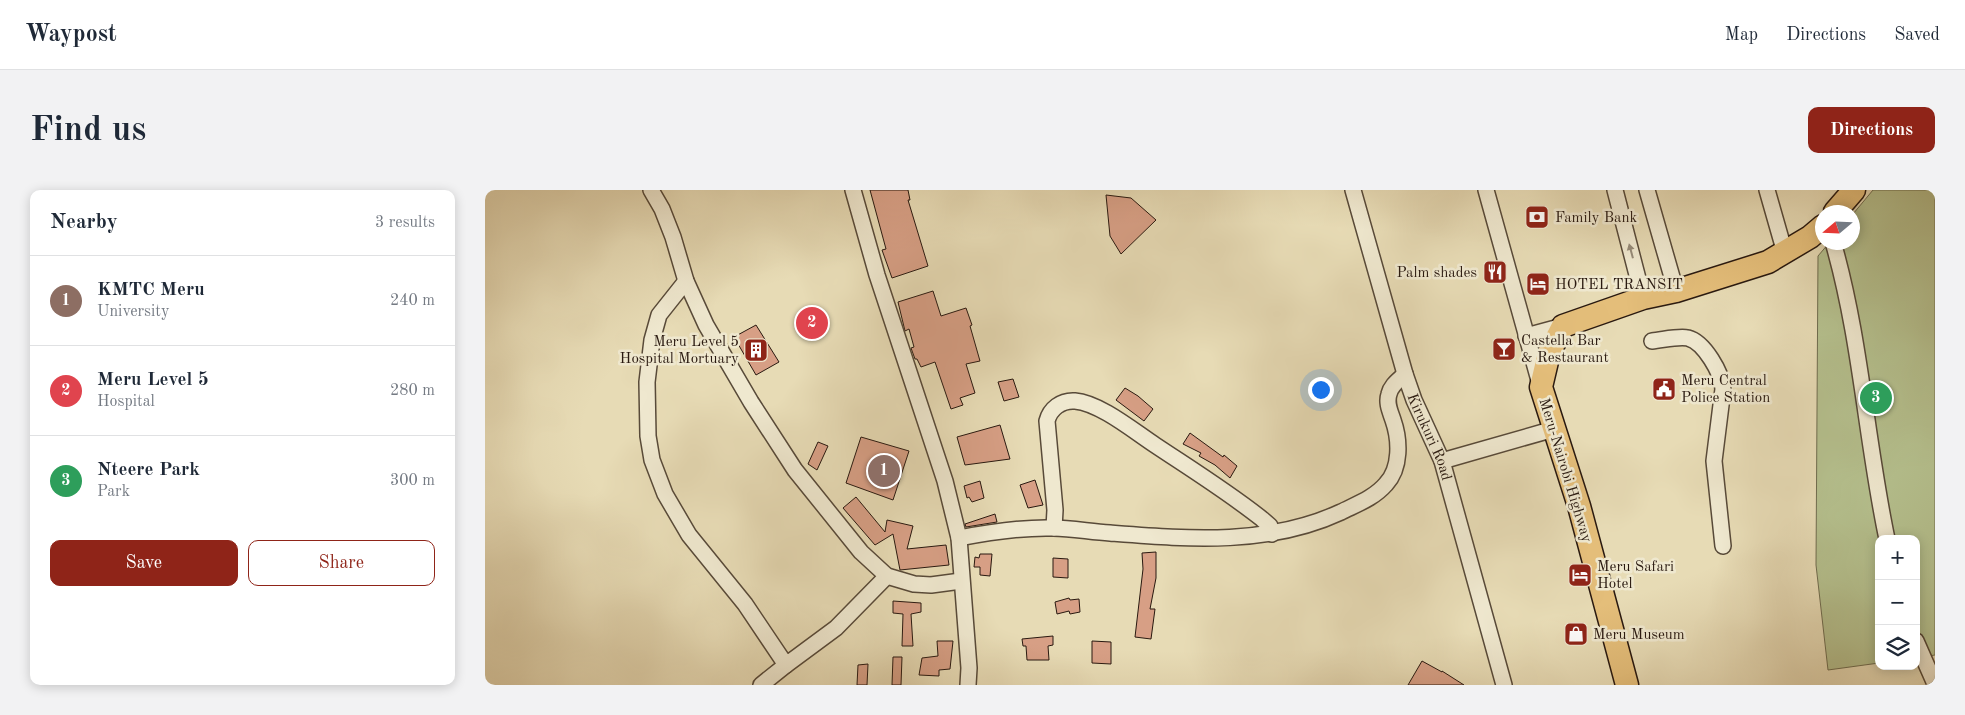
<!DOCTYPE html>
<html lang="en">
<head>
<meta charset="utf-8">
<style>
  body { margin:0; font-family:"Old Standard TT",serif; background:#f2f2f3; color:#1f2937 }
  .controls { position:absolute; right:15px; bottom:15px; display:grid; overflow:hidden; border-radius:10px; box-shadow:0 2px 12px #0003 }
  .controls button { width:45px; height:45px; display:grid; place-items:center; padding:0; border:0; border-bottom:1px solid #e0e1e3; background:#fff; color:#1f2937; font:25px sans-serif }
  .compass { position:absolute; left:1330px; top:15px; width:45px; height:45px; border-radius:50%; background:#fff; box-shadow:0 2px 12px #0003; rotate:251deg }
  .you { position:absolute; left:835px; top:199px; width:18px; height:18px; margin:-12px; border:4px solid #fff; border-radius:50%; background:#1a73e8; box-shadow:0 0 0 8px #1a73e833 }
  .badge { display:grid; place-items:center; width:32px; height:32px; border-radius:50%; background:#8f2418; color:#fff; font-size:16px; font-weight:700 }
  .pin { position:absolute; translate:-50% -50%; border:2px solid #fff; box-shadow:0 1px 5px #0006 }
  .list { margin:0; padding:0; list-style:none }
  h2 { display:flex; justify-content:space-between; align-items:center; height:65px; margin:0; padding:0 20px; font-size:21px }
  h2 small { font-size:16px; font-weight:400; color:#747a83 }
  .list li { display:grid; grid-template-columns:32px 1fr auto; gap:15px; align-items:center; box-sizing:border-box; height:90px; padding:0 20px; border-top:1px solid #e0e1e3 }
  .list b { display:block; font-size:19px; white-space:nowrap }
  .list p { margin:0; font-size:16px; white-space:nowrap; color:#747a83 }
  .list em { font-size:16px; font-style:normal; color:#747a83 }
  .actions { display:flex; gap:10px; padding:15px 20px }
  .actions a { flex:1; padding:11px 0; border:1px solid #8f2418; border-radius:10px; text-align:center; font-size:18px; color:#8f2418 }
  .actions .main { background:#8f2418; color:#fff }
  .icon { flex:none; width:28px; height:28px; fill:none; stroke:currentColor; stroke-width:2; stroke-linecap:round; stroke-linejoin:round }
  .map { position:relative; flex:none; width:1450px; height:495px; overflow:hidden; border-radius:10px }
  header { display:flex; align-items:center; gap:30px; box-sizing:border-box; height:70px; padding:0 25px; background:#fff; border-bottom:1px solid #e0e1e3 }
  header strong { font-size:24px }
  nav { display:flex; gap:28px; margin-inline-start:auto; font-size:18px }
  .intro { display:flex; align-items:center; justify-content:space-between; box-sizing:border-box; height:120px; padding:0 30px }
  h1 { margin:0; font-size:35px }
  .button { padding:12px 22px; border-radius:10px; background:#8f2418; color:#fff; font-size:18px; font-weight:700 }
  main { display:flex; gap:30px; padding:0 30px }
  aside { flex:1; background:#fff; border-radius:10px; box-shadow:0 2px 12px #0003 }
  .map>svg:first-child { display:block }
  .green { fill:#b5c08e; stroke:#6f6c4f }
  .building { fill:#d79f85; stroke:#291910 }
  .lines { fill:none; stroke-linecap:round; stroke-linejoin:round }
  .minor-casing { stroke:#584a39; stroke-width:18 }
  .highway-casing { stroke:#291910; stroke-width:25 }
  .minor { stroke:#efe8cf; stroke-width:15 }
  .highway { stroke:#e4be7a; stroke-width:22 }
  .oneway { fill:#968b79 }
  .labels { text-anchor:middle; stroke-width:5; stroke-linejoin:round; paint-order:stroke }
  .poi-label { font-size:15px; fill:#291910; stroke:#efe8cf; text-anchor:start }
  .street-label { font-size:15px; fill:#291910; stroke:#efe8cf }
</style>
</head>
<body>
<header>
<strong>Waypost</strong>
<nav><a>Map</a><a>Directions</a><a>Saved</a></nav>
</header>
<div class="intro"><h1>Find us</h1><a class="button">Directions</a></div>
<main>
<aside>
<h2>Nearby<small>3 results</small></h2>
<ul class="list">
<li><span class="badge" style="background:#8d6e63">1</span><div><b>KMTC Meru</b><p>University</p></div><em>240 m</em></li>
<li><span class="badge" style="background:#e0444e">2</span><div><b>Meru Level 5</b><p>Hospital</p></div><em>280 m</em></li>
<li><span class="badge" style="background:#2e9e5b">3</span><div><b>Nteere Park</b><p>Park</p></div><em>300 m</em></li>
</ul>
<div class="actions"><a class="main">Save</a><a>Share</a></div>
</aside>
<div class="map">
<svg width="1450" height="495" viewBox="0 0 1450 495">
  <rect width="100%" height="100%" fill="#e7dbb5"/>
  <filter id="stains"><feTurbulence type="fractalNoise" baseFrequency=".004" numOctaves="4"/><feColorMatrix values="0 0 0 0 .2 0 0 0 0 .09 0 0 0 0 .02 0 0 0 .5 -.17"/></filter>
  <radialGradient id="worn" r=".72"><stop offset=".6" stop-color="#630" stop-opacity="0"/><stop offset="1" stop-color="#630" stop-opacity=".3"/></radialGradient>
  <path class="green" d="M1388 0H1450V465L1431 468V349H1394V473L1343 480 1331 375 1333 66 1344 53 1368 52V24Z"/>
  <g class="building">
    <path d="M385 0H423L425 10H423L443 76 407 88 397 60 401 59Z"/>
    <path d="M621 5 646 8 671 30 636 64 625 46Z"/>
    <path d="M448 101 456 126 481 118 487 135 485 136 495 171 481 174 490 203 475 208 478 215 466 219 450 172 436 177 432 169H430L426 158 429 157 424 139 420 141 413 112Z"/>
    <path d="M271 135 294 172 271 185 249 147Z"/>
    <path d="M528 189 534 207 519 211 513 192Z"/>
    <path d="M640 198 653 206 668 219 659 231 631 210Z"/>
    <path d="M515 235 525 269 480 275 472 247Z"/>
    <path d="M705 243 738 267 739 265 752 276 745 288 730 275 714 266 716 263 698 254Z"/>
    <path d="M376 247 424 261 408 310 361 293Z"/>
    <path d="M333 252 343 256 332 280 323 274Z"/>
    <path d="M550 290 558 315 543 318 535 295Z"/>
    <path d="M495 291 499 308 487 312 484 307 482 308 479 296Z"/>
    <path d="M371 307 400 342 402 330 428 336 422 359 461 355 464 375 415 380 408 344 390 355 358 318Z"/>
    <path d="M510 324 512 332 481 337 480 334Z"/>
    <path d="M671 362V388L665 419H670L666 449 650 447 658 379 657 363Z"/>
    <path d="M495 364H507L505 386 495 385V377H489L490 367 494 368Z"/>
    <path d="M568 368 583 369V388L568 387Z"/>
    <path d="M584 408 585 410 594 409 595 422 585 424 584 421 572 424 570 412Z"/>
    <path d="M408 411 436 413V422L426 424 428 456H417L418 424 408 423Z"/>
    <path d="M568 446V455L563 456 564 470H542L541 456H538L537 449Z"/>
    <path d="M452 451H468L465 479 454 480V486L434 485 437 468 453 466Z"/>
    <path d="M607 451 626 452V474L607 473Z"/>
    <path d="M408 467H417L416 495H407Z"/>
    <path d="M937 471 957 482V481L979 495H923Z"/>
    <path d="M383 474 382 495H372L373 475Z"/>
  </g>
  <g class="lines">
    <g class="minor-casing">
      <g id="minor">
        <path d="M166 0 177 19 188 47 201 91 221 135 266 212 310 280 376 362 402 386 429 394 446 395 476 391"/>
        <path d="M368 0 392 85 460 291 474 348 484 478 483 495"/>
        <path id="s1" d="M868 0 920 184 929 210 957 271 1019 495"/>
        <path d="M1001 0 1055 194"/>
        <path d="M1130 0 1158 108"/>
        <path d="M1162 0 1191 101"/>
        <path d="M1282 0 1300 63"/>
        <path d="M1348 52C1376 149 1381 250 1402 349"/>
        <path d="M201 91 174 125 167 150 162 192 163 246 167 270 180 304 204 345 260 414 301 475 351 438 402 386"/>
        <path d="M1041 146 1078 136"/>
        <path d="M1167 151C1178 150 1193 146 1203 148 1219 152 1237 183 1238 199L1229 271 1238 356"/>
        <path d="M957 271 1069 239"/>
        <path d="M569 338 570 320 562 231C565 219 576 210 590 211 615 213 650 242 670 255 706 279 743 302 777 329L785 336 787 344"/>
        <path d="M474 348C505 342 536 337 568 338 587 338 606 342 625 343 703 349 783 356 856 322 872 314 889 308 901 294 916 278 915 250 908 230 905 221 901 213 904 204 906 195 914 190 920 184"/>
        <path d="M1431 451 1450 494"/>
        <path d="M276 495 301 475"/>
      </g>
    </g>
    <g class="highway-casing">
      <g id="highway">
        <path d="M1350 22 1369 0"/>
        <path d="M1142 495 1094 316 1056 197 1064 163 1078 136 1158 108 1191 101 1283 72 1325 47 1338 36"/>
      </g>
    </g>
    <use href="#minor" class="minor"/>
    <use href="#highway" class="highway"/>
  </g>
  <defs><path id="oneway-solid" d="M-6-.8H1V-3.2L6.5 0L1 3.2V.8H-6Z" transform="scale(1.25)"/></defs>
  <use class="oneway" href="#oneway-solid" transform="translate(1146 61) rotate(-105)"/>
  <defs>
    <g id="bank-square" transform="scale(1.25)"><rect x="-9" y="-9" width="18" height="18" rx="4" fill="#8f2418" stroke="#efe8cf"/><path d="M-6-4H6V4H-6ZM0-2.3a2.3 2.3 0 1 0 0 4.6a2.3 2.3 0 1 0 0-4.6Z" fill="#fff"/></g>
    <g id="restaurant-square" transform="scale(1.25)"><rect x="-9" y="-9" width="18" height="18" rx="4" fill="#8f2418" stroke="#efe8cf"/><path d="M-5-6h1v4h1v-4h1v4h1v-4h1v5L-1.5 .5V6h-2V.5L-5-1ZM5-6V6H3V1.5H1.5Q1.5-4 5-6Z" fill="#fff"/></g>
    <g id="hotel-square" transform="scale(1.25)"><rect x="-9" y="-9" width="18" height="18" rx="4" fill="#8f2418" stroke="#efe8cf"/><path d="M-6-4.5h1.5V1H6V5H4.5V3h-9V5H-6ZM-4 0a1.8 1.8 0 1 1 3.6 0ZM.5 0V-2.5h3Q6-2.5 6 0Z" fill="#fff"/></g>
    <g id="bar-square" transform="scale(1.25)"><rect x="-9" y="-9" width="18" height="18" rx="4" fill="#8f2418" stroke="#efe8cf"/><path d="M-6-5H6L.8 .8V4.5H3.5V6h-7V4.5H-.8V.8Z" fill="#fff"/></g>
    <g id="building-square" transform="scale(1.25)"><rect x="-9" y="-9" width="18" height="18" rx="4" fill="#8f2418" stroke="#efe8cf"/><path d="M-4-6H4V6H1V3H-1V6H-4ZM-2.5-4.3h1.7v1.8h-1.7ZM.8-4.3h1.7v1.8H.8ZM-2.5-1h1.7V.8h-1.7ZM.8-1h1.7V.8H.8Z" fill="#fff"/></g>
    <g id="civic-square" transform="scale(1.25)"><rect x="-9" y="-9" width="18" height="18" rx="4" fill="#8f2418" stroke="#efe8cf"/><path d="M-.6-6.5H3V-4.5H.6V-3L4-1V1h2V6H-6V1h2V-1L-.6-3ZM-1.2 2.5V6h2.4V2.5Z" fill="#fff"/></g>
    <g id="shop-square" transform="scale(1.25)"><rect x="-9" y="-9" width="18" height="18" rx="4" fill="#8f2418" stroke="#efe8cf"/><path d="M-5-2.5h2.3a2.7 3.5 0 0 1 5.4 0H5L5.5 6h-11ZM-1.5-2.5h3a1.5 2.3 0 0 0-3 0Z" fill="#fff"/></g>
  </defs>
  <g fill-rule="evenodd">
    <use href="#bank-square" x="1052" y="27"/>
    <use href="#restaurant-square" x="1010" y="82"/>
    <use href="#hotel-square" x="1053" y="94"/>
    <use href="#bar-square" x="1019" y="159"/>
    <use href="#building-square" x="271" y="160"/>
    <use href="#civic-square" x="1179" y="199"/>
    <use href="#hotel-square" x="1095" y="385"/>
    <use href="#shop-square" x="1091" y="444"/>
  </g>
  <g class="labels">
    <g class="poi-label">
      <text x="1070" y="32">Family Bank</text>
      <text x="992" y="87" text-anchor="end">Palm shades</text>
      <text x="1070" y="99">HOTEL TRANSIT</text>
      <text x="1036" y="155">Castella Bar<tspan x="1036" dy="17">&amp; Restaurant</tspan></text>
      <text x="254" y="156" text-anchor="end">Meru Level 5<tspan x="254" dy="17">Hospital Mortuary</tspan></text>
      <text x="1196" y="195">Meru Central<tspan x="1196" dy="17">Police Station</tspan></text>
      <text x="1112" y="381">Meru Safari<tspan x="1112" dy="17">Hotel</tspan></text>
      <text x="1108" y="449">Meru Museum</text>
    </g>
    <g class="street-label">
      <text dy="5" stroke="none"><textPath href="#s1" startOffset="259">Kirukuri Road</textPath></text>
      <text transform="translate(1081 280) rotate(73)" y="5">Meru-Nairobi Highway</text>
    </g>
  </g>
  <rect width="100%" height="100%" filter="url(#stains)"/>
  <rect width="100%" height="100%" fill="url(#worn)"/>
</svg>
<div class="controls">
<button>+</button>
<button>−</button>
<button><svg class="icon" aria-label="layers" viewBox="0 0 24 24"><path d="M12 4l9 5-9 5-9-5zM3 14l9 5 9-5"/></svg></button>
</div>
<svg class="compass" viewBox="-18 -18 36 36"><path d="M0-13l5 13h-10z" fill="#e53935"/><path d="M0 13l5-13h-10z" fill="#747a83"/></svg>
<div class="you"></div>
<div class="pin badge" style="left:399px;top:281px;background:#8d6e63">1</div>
<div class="pin badge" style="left:327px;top:133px;background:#e0444e">2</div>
<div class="pin badge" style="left:1391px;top:208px;background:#2e9e5b">3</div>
</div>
</main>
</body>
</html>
